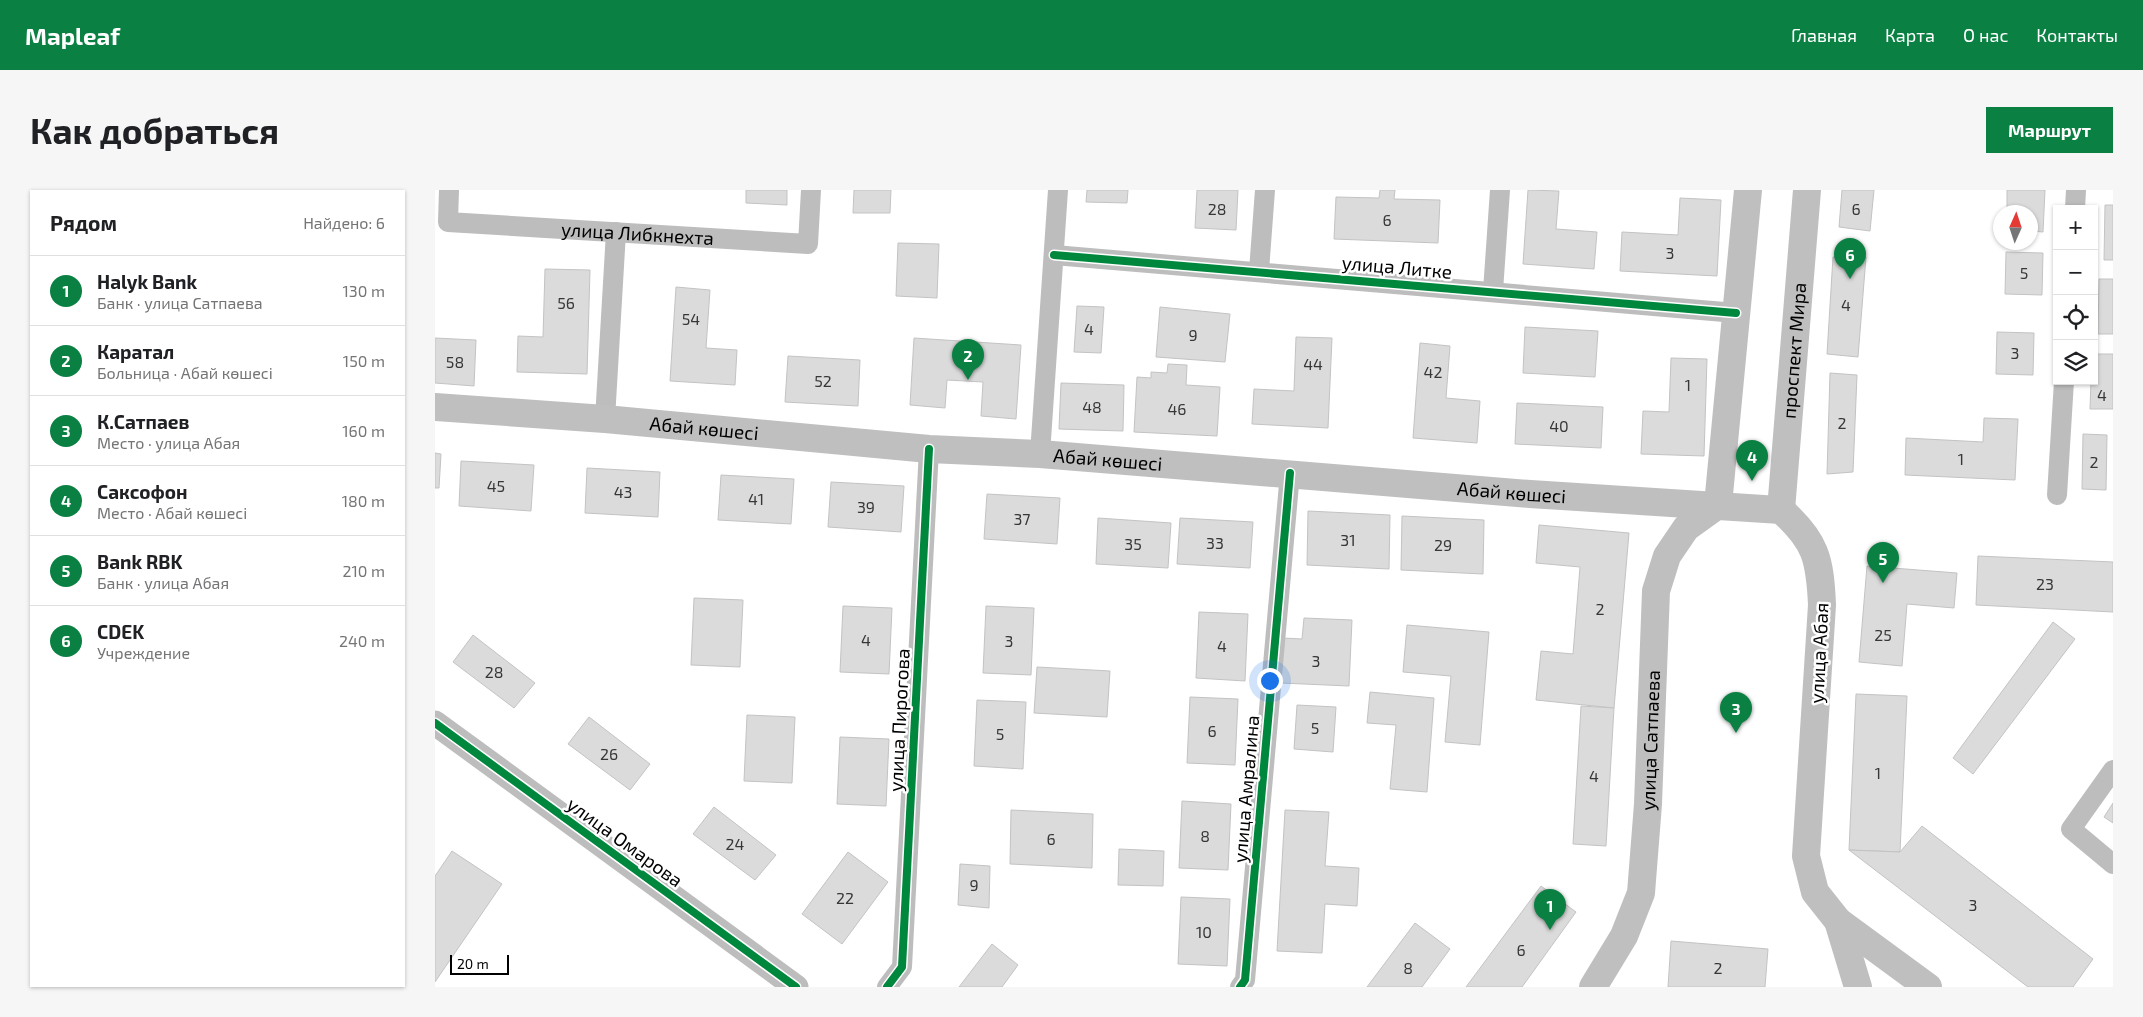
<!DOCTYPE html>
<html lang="ru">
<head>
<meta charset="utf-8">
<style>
  body { margin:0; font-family:"Exo 2",sans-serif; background:#f6f6f6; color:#202124 }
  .controls { position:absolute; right:15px; top:15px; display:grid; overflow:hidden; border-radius:0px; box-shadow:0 1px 4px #0004 }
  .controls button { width:45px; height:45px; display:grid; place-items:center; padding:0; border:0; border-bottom:1px solid #e0e0e0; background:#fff; color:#202124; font:25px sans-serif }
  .compass { position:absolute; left:1558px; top:15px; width:45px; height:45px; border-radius:50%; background:#fff; box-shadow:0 1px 4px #0004; rotate:3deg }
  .scale { position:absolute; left:15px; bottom:12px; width:59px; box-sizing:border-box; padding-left:5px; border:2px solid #000; border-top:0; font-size:14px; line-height:18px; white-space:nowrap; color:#000; -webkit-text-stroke:4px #fff; paint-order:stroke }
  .you { position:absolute; left:834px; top:490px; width:18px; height:18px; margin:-12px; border:4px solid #fff; border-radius:50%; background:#1a73e8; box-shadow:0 0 0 8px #1a73e833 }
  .badge { display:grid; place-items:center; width:32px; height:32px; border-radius:50%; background:#0b8043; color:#fff; font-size:16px; font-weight:700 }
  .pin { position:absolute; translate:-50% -41px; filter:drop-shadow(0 1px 2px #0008) }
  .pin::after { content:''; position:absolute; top:26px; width:18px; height:15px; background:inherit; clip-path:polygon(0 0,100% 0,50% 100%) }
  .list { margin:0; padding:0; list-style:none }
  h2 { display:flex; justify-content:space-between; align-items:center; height:65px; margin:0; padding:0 20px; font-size:21px }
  h2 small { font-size:16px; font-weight:400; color:#757577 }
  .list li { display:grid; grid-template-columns:32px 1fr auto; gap:15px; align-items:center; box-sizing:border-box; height:70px; padding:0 20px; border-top:1px solid #e0e0e0 }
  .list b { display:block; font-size:19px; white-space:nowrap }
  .list p { margin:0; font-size:16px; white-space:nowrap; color:#757577 }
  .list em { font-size:16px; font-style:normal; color:#757577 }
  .icon { flex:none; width:28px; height:28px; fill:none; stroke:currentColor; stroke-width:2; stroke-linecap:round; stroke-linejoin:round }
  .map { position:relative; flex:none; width:1678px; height:797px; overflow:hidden; border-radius:0px }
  header { display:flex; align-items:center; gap:30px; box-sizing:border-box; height:70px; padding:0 25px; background:#0b8043; color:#fff }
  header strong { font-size:24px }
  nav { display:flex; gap:28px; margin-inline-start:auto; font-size:18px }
  .intro { display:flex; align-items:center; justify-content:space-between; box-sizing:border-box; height:120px; padding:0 30px }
  h1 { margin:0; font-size:35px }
  .button { padding:12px 22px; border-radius:0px; background:#0b8043; color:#fff; font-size:18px; font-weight:700 }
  main { display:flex; gap:30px; padding:0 30px }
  aside { flex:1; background:#fff; border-radius:0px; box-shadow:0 1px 4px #0004 }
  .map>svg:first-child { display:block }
  .building { fill:#dbdbdb; stroke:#c3c3c3 }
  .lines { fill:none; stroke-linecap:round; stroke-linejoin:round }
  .minor { stroke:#bdbdbd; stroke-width:20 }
  .tertiary { stroke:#bdbdbd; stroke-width:25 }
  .secondary { stroke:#bfbfbf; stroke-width:28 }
  .cycleway-casing { stroke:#fff; stroke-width:11 }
  .cycleway { stroke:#00873e; stroke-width:8 }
  .labels { text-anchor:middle; stroke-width:5; stroke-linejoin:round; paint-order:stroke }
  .number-label { font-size:16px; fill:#373737 }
  .street-label { font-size:19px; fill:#000; stroke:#fff }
</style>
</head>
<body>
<header>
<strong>Mapleaf</strong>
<nav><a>Главная</a><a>Карта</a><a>О нас</a><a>Контакты</a></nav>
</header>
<div class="intro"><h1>Как добраться</h1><a class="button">Маршрут</a></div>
<main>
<aside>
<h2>Рядом<small>Найдено: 6</small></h2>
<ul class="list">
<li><span class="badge">1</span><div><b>Halyk Bank</b><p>Банк · улица Сатпаева</p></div><em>130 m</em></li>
<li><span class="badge">2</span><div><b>Каратал</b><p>Больница · Абай көшесі</p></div><em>150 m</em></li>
<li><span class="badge">3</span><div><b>К.Сатпаев</b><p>Место · улица Абая</p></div><em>160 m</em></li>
<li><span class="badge">4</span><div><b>Саксофон</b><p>Место · Абай көшесі</p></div><em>180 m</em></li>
<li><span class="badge">5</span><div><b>Bank RBK</b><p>Банк · улица Абая</p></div><em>210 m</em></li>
<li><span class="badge">6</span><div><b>CDEK</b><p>Учреждение</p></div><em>240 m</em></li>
</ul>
</aside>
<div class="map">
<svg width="1678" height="797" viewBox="0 0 1678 797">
  <rect width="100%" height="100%" fill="#fff"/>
  <g class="building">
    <path d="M311 0H352V15L311 13Z"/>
    <path d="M419 0H456L455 23H418Z"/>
    <path d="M652 0H693L692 13 651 12Z"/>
    <path d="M762 0H803L801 40 760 38Z"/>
    <path d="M945 0H960L959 9 1005 10 1003 53 899 49 901 7 944 8Z"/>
    <path d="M1093 0 1124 1 1121 39 1162 42 1159 79 1088 74Z"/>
    <path d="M1407 0H1439L1435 41 1404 37Z"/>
    <path d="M1572 0H1610L1608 42 1596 41V22H1572Z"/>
    <path d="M1245 8 1286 10 1282 86 1185 81 1187 42 1243 45Z"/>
    <path d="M1670 15H1678V70H1669Z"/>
    <path d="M463 53 504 54 502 108 461 106Z"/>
    <path d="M1571 62 1608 63 1607 105 1570 104Z"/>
    <path d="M1398 67H1431L1423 167 1392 164Z"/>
    <path d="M110 79 155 80 152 184 82 182 83 146 108 147Z"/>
    <path d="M1664 89H1678V144H1663Z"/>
    <path d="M241 97 275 100 271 158 302 160 300 195 235 191Z"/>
    <path d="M642 116 669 117 666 163 639 162Z"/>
    <path d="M725 117 795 124 790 172 721 167Z"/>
    <path d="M1090 137 1163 141 1160 187 1088 183Z"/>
    <path d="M1562 142 1599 143 1598 185 1561 184Z"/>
    <path d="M861 147 897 148 893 238 817 234 819 199 859 201Z"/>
    <path d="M0 148 41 150 39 196 0 193Z"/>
    <path d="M479 148 586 155 581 229 546 226 548 192 512 190 510 218 475 215Z"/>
    <path d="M985 153 1015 156 1011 208 1045 211 1042 253 978 248Z"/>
    <path d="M1659 164H1678V219H1655L1656 191H1659Z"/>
    <path d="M353 166 425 170 423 216 350 212Z"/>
    <path d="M1236 168 1272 169 1269 266 1206 264 1208 221 1234 222Z"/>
    <path d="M733 174 752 175 751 195 785 197 782 246 699 242 702 187 716 188V182L732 183Z"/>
    <path d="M1395 183 1422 185 1418 282 1392 284Z"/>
    <path d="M626 193 689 195 688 241 624 239Z"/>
    <path d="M1082 213 1168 217 1166 258 1080 254Z"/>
    <path d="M1549 228 1583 229 1580 290 1470 285 1471 248 1548 252Z"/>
    <path d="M1648 244 1672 245 1671 300 1647 299Z"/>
    <path d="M0 263 6 264 4 298H0Z"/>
    <path d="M26 271 99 275 96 321 24 316Z"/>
    <path d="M152 278 225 282 223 327 150 323Z"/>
    <path d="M286 285 359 289 356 334 283 330Z"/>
    <path d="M396 292 469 296 466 342 393 337Z"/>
    <path d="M552 304 625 308 622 354 549 349Z"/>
    <path d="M873 321 955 325 954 379 872 375Z"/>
    <path d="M967 326 1049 330 1048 384 966 380Z"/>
    <path d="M663 328 736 333 733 378 661 374Z"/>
    <path d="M745 328 818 332 815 378 742 374Z"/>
    <path d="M1104 335 1194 343 1179 518 1101 510 1106 461 1138 464 1145 377 1101 373Z"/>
    <path d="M1543 366 1678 372V422L1541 415Z"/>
    <path d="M1432 376 1522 383 1519 418 1472 414 1467 476 1424 472Z"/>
    <path d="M259 408 308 410 305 477 256 475Z"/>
    <path d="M408 416 457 418 454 484 405 482Z"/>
    <path d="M551 416 599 418 596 485 548 483Z"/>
    <path d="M764 422 813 424 810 491 761 488Z"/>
    <path d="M869 428 917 430 914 496 846 493 848 448 867 449Z"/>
    <path d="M1618 432 1640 449 1538 584 1518 568Z"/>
    <path d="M972 435 1054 442 1045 555 1010 552 1016 486 968 482Z"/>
    <path d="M38 445 100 493 79 518 18 472Z"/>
    <path d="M602 477 675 481 672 527 599 523Z"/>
    <path d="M935 502 999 508 992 602 955 599 961 535 932 533Z"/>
    <path d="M1421 504 1472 506 1465 662 1414 660Z"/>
    <path d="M755 507 803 509 800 575 752 573Z"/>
    <path d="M542 510 591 512 588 579 539 576Z"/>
    <path d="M862 515 901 517 898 562 859 559Z"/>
    <path d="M1146 516 1179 518 1171 656 1138 654Z"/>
    <path d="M312 525 360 527 357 593 309 591Z"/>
    <path d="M154 527 215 574 195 600 133 554Z"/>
    <path d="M405 547 454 549 451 616 402 614Z"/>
    <path d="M747 611 796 614 793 680 744 678Z"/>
    <path d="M1678 613V633L1669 627Z"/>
    <path d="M279 617 341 665 320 690 258 644Z"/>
    <path d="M576 620 658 624 657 678 575 674Z"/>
    <path d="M850 620 894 622 890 676 924 678 922 716 890 714 887 763 842 761Z"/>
    <path d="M1487 636 1658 769 1638 797H1593L1414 660 1465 662Z"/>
    <path d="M684 659 729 661 728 696 683 695Z"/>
    <path d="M17 661 67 694 0 792V686Z"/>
    <path d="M413 662 453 692 407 754 367 724Z"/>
    <path d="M525 674 555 676 554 718 523 715Z"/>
    <path d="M1106 696 1141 722 1087 797H1031Z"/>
    <path d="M746 707 795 709 792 776 743 774Z"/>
    <path d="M980 733 1015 759 987 797H932Z"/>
    <path d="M1236 751 1333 759 1330 797H1233Z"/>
    <path d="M557 754 583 775 567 797H524Z"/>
  </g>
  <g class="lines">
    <g class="minor">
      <path id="s1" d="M14 0 13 32 373 54 376 0"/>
      <path d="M1640 19 1641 0"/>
      <path d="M619 65 1301 123"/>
      <path d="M824 81 830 0"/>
      <path d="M1058 101 1065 0"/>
      <path d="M170 229 181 42"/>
      <path d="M605 264 623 0"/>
      <path d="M1622 305 1629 191"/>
      <path d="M1678 580 1636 639 1678 674"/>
      <path d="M452 797 467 777 494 259"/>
      <path d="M805 797 810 790 855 283"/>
    </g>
    <path class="tertiary" d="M0 533 361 797"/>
    <g class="secondary">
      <path id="s2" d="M0 217 170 229 494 259 605 264 1095 304 1346 320"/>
      <path d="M1346 320C1381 351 1385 369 1387 415L1371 666 1380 702 1403 731 1493 797"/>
      <path id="s3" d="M1346 320 1372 0"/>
      <path d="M1403 731 1423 797"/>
      <path id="s4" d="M1158 797 1189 746 1206 703 1213 614 1221 401 1232 366 1251 338 1283 315 1313 0"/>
    </g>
    <g class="cycleway-casing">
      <g id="cycleway">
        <path d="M619 65 1301 123"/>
        <path d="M0 533 361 797"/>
        <path d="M452 797 467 777 494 259"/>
        <path d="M805 797 810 790 855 283"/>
      </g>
    </g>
    <use href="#cycleway" class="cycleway"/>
  </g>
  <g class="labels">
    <g class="number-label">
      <text x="782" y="25">28</text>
      <text x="1421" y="25">6</text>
      <text x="952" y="36">6</text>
      <text x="1235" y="69">3</text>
      <text x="1589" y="89">5</text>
      <text x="131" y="119">56</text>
      <text x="1411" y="121">4</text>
      <text x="256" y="135">54</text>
      <text x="654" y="145">4</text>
      <text x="758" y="151">9</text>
      <text x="1580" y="169">3</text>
      <text x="20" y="178">58</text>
      <text x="878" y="180">44</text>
      <text x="998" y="188">42</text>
      <text x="388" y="197">52</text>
      <text x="1253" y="201">1</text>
      <text x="1667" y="211">4</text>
      <text x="657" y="223">48</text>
      <text x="742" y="225">46</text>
      <text x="1407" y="239">2</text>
      <text x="1124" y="242">40</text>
      <text x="1526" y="275">1</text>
      <text x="1659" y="278">2</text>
      <text x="61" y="302">45</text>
      <text x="188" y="308">43</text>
      <text x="321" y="315">41</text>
      <text x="431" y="323">39</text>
      <text x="587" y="335">37</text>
      <text x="913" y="356">31</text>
      <text x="780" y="359">33</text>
      <text x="698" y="360">35</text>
      <text x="1008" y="361">29</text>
      <text x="1610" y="400">23</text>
      <text x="1165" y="425">2</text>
      <text x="1448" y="451">25</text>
      <text x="431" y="456">4</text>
      <text x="574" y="457">3</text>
      <text x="787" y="462">4</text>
      <text x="881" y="477">3</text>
      <text x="59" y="488">28</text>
      <text x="880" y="544">5</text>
      <text x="777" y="547">6</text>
      <text x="565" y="550">5</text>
      <text x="174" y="570">26</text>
      <text x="1443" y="589">1</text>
      <text x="1159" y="592">4</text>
      <text x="770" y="652">8</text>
      <text x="616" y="655">6</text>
      <text x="300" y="660">24</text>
      <text x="539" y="701">9</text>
      <text x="410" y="714">22</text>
      <text x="1538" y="721">3</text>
      <text x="769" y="748">10</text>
      <text x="1086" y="766">6</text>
      <text x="973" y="784">8</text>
      <text x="1283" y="784">2</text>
    </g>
    <g class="street-label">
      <text dy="7" stroke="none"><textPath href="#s1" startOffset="222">улица Либкнехта</textPath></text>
      <text transform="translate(962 77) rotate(5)" y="7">улица Литке</text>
      <text dy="7" stroke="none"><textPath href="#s3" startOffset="160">проспект Мира</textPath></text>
      <text dy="7" stroke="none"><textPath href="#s2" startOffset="270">Абай көшесі</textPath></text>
      <text dy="7" stroke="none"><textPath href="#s2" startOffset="675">Абай көшесі</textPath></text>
      <text dy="7" stroke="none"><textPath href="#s2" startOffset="1080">Абай көшесі</textPath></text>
      <text transform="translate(1384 463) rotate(-87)" y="7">улица Абая</text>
      <text transform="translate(464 530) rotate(-87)" y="7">улица Пирогова</text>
      <text dy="7" stroke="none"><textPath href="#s4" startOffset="259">улица Сатпаева</textPath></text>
      <text transform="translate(811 599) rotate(-85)" y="7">улица Амралина</text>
      <text transform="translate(190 652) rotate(36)" y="7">улица Омарова</text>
    </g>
  </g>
</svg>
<div class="controls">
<button>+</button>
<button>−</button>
<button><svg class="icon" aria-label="locate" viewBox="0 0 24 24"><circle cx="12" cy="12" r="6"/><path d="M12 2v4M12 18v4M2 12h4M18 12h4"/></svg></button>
<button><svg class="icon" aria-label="layers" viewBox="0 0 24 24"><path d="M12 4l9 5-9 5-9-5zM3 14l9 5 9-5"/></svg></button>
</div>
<svg class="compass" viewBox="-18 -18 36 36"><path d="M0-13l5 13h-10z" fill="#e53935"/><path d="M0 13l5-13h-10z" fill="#757577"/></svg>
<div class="scale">20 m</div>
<div class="you"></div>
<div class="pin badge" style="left:1115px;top:740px">1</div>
<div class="pin badge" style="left:533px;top:190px">2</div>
<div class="pin badge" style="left:1301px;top:543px">3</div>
<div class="pin badge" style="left:1317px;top:291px">4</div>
<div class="pin badge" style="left:1448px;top:393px">5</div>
<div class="pin badge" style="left:1415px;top:89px">6</div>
</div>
</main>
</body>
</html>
